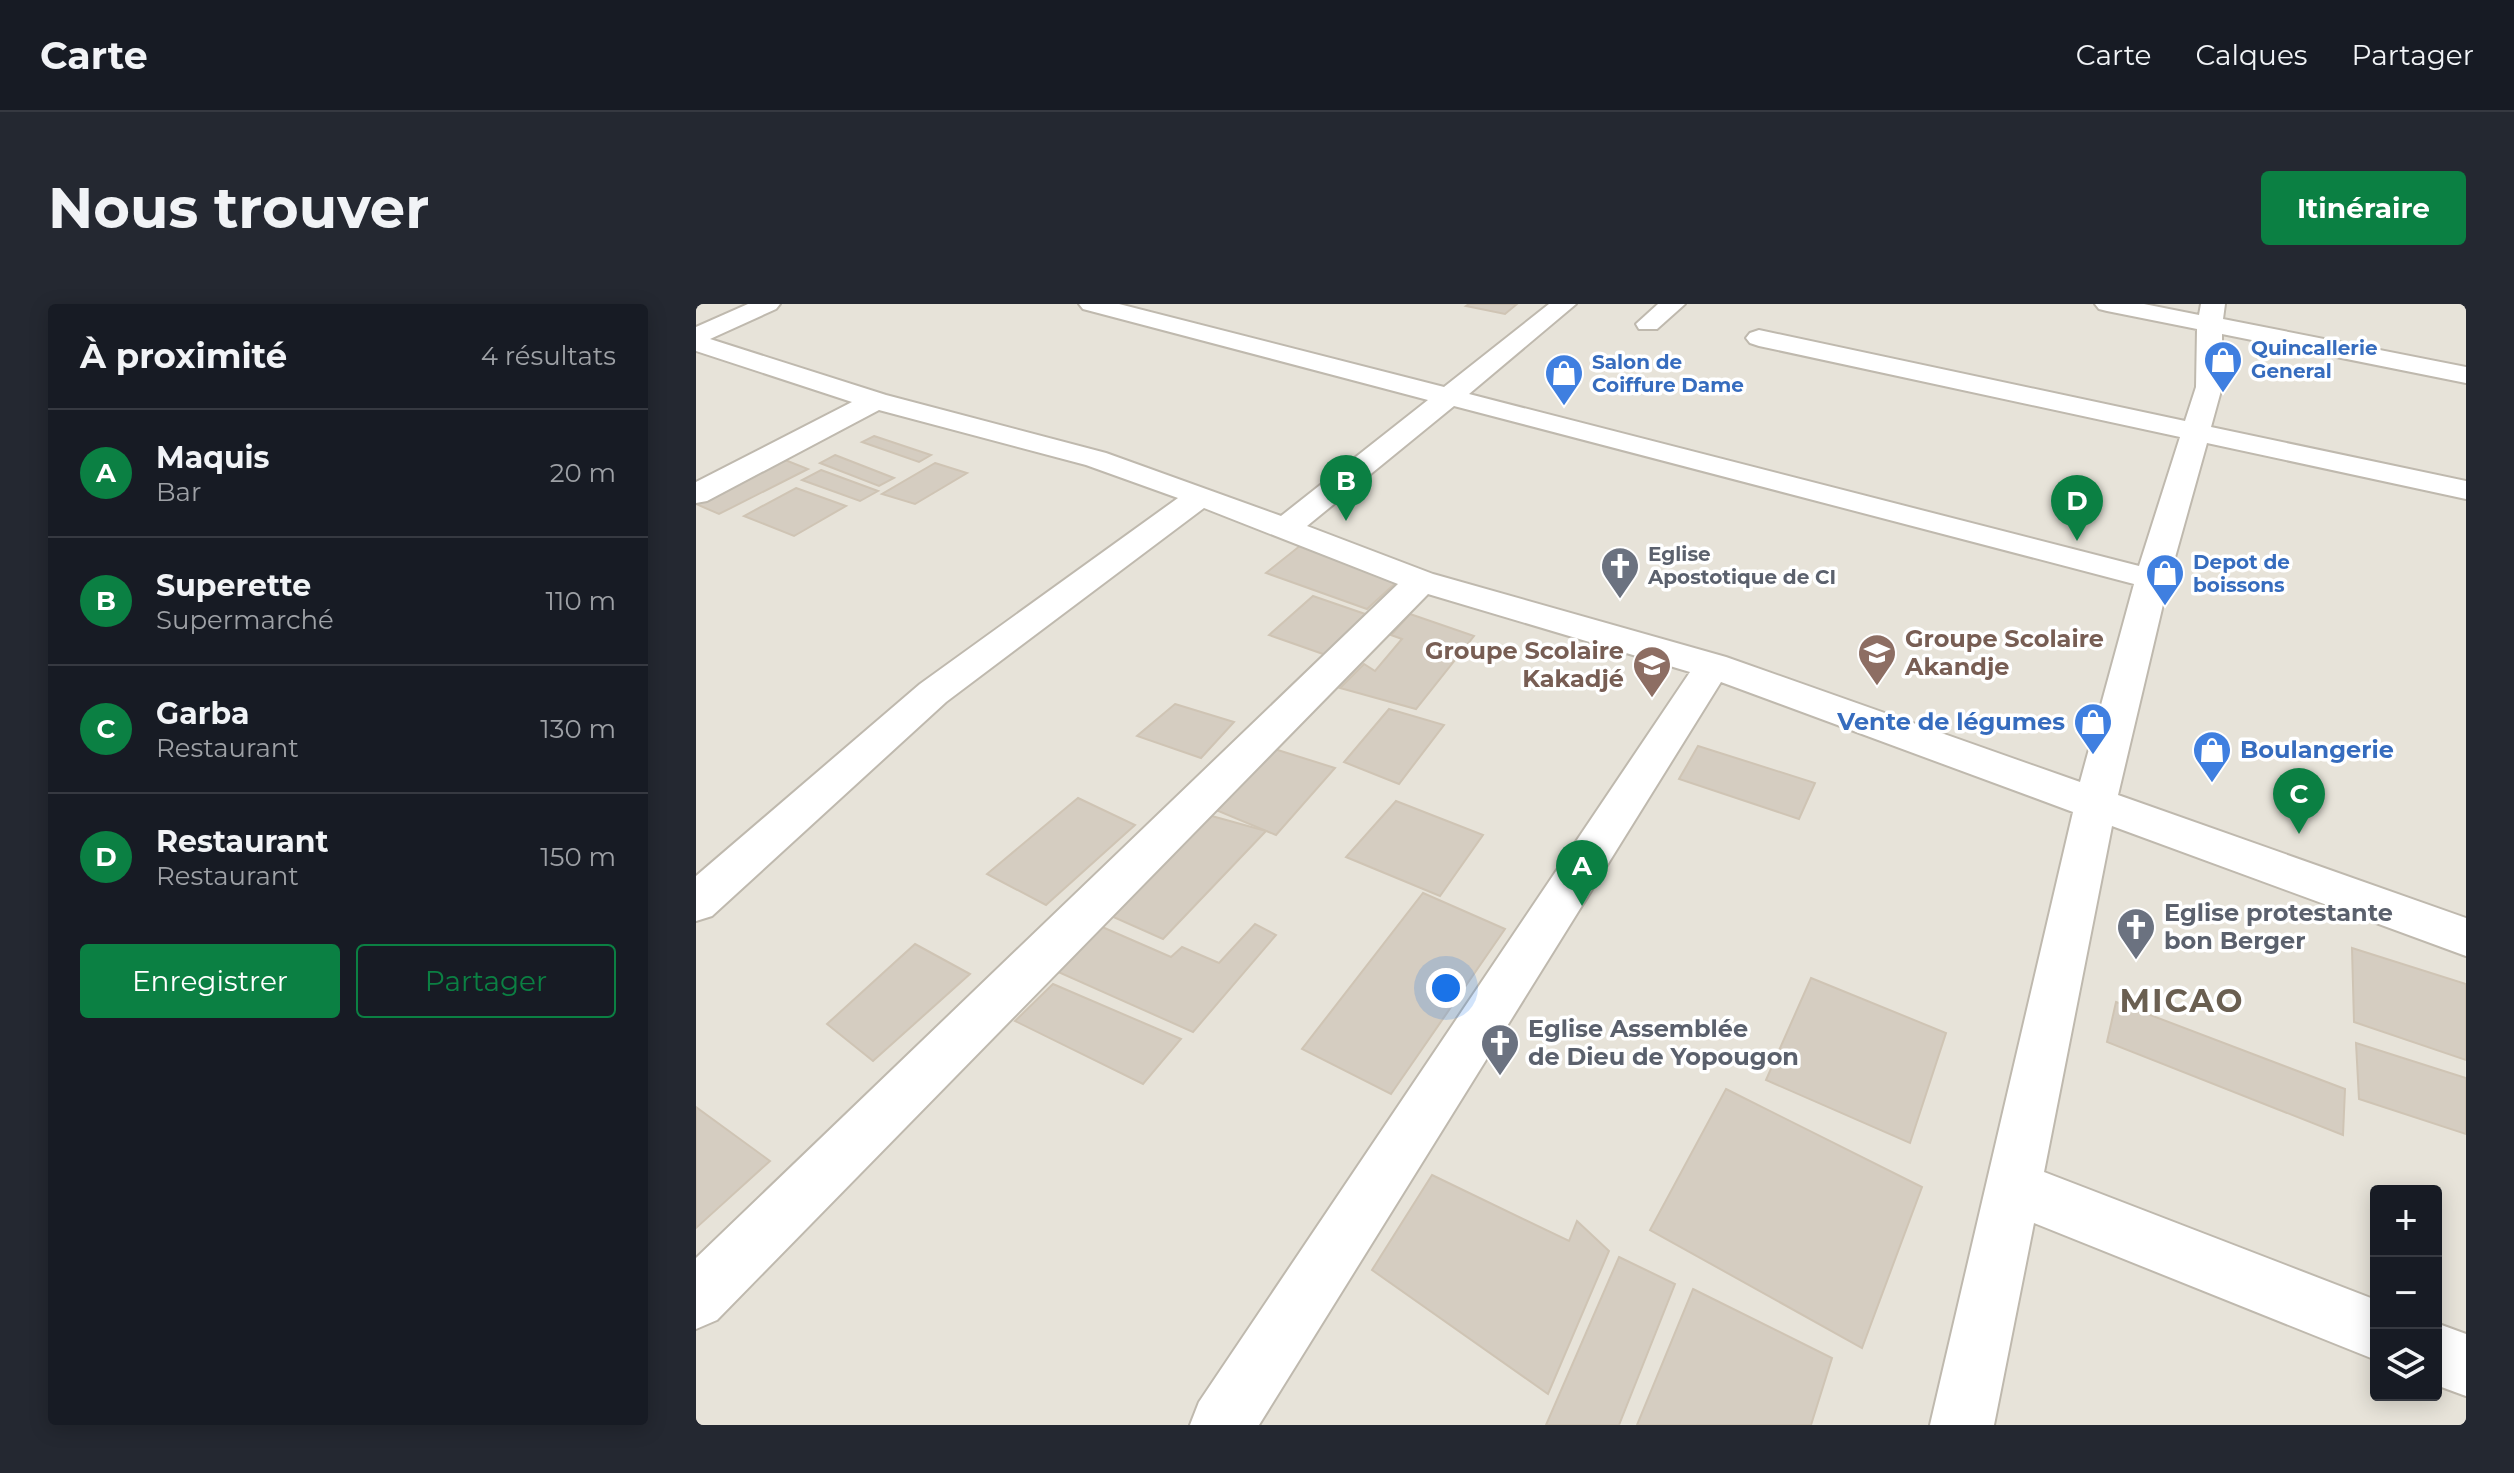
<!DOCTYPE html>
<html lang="fr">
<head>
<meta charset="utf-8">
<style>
  body { margin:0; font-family:Montserrat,sans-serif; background:#242831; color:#f1f3f6 }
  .controls { position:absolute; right:24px; bottom:24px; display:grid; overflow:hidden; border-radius:8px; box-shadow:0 4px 20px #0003 }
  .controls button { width:72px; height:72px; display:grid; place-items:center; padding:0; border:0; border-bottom:2px solid #363941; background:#171b24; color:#f1f3f6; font:40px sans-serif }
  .you { position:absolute; left:750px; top:684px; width:28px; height:28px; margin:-20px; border:6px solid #fff; border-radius:50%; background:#1a73e8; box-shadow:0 0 0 12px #1a73e833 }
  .badge { display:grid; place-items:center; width:52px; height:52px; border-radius:50%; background:#0b8043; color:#fff; font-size:26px; font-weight:700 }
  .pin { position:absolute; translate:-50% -66px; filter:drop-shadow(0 2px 4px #0008) }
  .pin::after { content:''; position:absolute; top:42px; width:28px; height:24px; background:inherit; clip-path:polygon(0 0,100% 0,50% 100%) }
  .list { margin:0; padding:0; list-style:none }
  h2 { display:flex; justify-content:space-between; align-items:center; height:104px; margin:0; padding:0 32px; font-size:34px }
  h2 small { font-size:26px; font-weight:400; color:#9ea1a6 }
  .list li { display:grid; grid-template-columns:52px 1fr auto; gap:24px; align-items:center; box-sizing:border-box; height:128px; padding:0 32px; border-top:2px solid #363941 }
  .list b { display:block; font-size:30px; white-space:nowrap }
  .list p { margin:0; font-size:26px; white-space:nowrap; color:#9ea1a6 }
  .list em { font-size:26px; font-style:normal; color:#9ea1a6 }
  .actions { display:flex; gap:16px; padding:24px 32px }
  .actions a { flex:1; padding:18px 0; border:2px solid #0b8043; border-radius:8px; text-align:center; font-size:28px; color:#0b8043 }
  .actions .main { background:#0b8043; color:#fff }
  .icon { flex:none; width:44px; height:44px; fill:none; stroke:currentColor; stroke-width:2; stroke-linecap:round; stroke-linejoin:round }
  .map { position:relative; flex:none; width:1770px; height:1121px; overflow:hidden; border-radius:8px }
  header { display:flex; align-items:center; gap:48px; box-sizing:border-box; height:112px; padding:0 40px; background:#171b24; border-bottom:2px solid #363941 }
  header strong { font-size:38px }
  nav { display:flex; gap:44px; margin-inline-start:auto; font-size:28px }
  .intro { display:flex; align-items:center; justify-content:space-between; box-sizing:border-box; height:192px; padding:0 48px }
  h1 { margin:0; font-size:56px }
  .button { padding:20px 36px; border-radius:8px; background:#0b8043; color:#fff; font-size:28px; font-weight:700 }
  main { display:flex; gap:48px; padding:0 48px }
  aside { flex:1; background:#171b24; border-radius:8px; box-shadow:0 4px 20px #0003 }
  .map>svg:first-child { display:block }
  .residential { fill:#e7e3d9; fill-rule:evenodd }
  .building { fill:#d5cdc1; stroke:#cfc4b4; stroke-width:2 }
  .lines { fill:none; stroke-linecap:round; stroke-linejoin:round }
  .minor-casing { stroke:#bfb9ae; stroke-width:4 }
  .minor { fill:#fff; fill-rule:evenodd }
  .labels { text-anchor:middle; stroke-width:7; stroke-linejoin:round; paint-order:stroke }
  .far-shop-label { font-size:20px; font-weight:bold; fill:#366cbe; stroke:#fff; text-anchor:start }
  .far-worship-label { font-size:20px; font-weight:bold; fill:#5b616d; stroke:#fff; text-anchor:start }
  .education-label { font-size:24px; font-weight:bold; fill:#785e54; stroke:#fff; text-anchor:start }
  .shop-label { font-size:24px; font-weight:bold; fill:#366cbe; stroke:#fff; text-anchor:end }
  .worship-label { font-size:24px; font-weight:bold; fill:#5b616d; stroke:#fff; text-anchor:start }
  .district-label { font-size:32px; font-weight:bold; letter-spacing:2px; fill:#6a5f51; stroke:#fff }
</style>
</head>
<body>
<header>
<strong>Carte</strong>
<nav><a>Carte</a><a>Calques</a><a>Partager</a></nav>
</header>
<div class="intro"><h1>Nous trouver</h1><a class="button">Itinéraire</a></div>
<main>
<aside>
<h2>À proximité<small>4 résultats</small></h2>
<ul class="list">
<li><span class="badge">A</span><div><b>Maquis</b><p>Bar</p></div><em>20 m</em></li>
<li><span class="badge">B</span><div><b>Superette</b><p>Supermarché</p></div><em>110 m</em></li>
<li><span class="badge">C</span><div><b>Garba</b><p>Restaurant</p></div><em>130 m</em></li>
<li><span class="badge">D</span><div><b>Restaurant</b><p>Restaurant</p></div><em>150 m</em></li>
</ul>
<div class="actions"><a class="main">Enregistrer</a><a>Partager</a></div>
</aside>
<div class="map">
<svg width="1770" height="1121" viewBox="0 0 1770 1121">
  <rect width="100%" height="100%" fill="#f4f1ea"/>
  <path class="residential" d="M0 0H1770V1121H0ZM1680 887H1740V1091H1680Z"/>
  <g class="building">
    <path d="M773 0H821L809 10 770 2Z"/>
    <path d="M178 132 235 151 223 158 166 138Z"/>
    <path d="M139 151 198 174 183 182 124 159Z"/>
    <path d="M84 154 112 165 23 210 0 200V195Z"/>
    <path d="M239 159 271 169 219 200 186 190Z"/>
    <path d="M125 166 182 187 164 197 106 176Z"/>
    <path d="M100 184 150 202 98 232 48 212Z"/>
    <path d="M605 241 704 275 671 305 570 269Z"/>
    <path d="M617 292 672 311 630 351 573 331Z"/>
    <path d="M714 310 778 332 720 405 644 384 668 360 679 367 706 335 695 331Z"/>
    <path d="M479 400 538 418 505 454 441 432Z"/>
    <path d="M693 405 748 421 703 480 648 458Z"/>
    <path d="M1002 442 1119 479 1103 515 983 475Z"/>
    <path d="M572 443 639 464 580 531 515 504Z"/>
    <path d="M382 494 439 521 350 601 291 570Z"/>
    <path d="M700 497 787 531 744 592 650 553Z"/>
    <path d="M505 509 570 527 467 635 406 608Z"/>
    <path d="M727 589 809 625 695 790 606 745Z"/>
    <path d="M397 619 475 653 486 643 523 659 559 620 580 631 497 728 351 663Z"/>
    <path d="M219 640 274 670 177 757 131 720Z"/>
    <path d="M1656 644 1770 680V756L1658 718Z"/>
    <path d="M1115 674 1250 729 1214 839 1070 776Z"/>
    <path d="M357 680 485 735 447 780 319 717Z"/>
    <path d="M1420 698 1649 785 1647 831 1411 738Z"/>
    <path d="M1660 739 1770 774V830L1663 795Z"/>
    <path d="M1030 785 1226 883 1166 1044 954 926Z"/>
    <path d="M0 803 74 857 0 924Z"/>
    <path d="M736 871 873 937 881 917 913 947 852 1090 676 966Z"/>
    <path d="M923 953 979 980 923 1121H850Z"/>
    <path d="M997 985 1136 1054 1115 1121H941Z"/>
  </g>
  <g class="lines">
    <g class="minor-casing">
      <g id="minor">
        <path d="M52 0H84L80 5 14 35 190 91 410 149 585 212 732 96 387 5 383 0H423L748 83 853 0H880L773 90 1443 262 1484 133 1063 42 1054 39 1050 34 1054 29 1063 26 1489 117 1500 83 1501 25 1411 7 1403 5 1399 0H1448L1503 11 1505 0H1529L1527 15 1770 63V79L1526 30V83L1515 123 1770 177V195L1511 139 1473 275 1422 491 1770 614V652L1416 522 1348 868 1680 996V1056L1338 919 1298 1121H1234L1377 508 1025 378 563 1121H494L503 1098 994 368 732 290 21 1016 0 1025V954L702 280 508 204 250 398 16 612 0 617V572L224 380 482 194 390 161 183 106 11 197 0 199V178L156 98 0 47V23ZM758 102 1438 280 1384 478 1030 353 737 270 611 222Z"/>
        <path d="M962 0H989L961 25H943L940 20Z"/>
        <path d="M1740 1019 1770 1030V1092L1740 1081Z"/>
      </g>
    </g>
    <use href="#minor" class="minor"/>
  </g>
  <defs>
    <g id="shop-pin" transform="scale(2)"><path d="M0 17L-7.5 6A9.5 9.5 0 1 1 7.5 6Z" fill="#3f7fe0" stroke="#fff"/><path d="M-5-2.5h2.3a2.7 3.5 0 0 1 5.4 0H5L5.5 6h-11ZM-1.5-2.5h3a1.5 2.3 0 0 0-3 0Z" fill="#fff"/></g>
    <g id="church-pin" transform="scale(2)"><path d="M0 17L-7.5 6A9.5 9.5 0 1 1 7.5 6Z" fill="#6b7280" stroke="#fff"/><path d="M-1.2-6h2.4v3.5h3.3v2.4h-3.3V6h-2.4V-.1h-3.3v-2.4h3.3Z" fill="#fff"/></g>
    <g id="school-pin" transform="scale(2)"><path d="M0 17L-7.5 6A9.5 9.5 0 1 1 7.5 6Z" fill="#8d6e63" stroke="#fff"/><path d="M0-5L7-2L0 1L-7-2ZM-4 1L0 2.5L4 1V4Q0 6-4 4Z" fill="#fff"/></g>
  </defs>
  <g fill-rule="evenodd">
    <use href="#shop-pin" x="1527" y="56"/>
    <use href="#shop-pin" x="868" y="69"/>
    <use href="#church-pin" x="924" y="262"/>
    <use href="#shop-pin" x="1469" y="269"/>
    <use href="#school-pin" x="1181" y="349"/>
    <use href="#school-pin" x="956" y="361"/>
    <use href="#shop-pin" x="1397" y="418"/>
    <use href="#shop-pin" x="1516" y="446"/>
    <use href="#church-pin" x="1440" y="623"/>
    <use href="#church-pin" x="804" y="739"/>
  </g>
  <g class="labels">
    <g class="far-shop-label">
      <text x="1555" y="51">Quincallerie<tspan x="1555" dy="23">General</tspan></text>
      <text x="896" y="65">Salon de<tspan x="896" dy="23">Coiffure Dame</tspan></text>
      <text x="1497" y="265">Depot de<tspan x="1497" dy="23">boissons</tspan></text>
    </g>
    <g class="far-worship-label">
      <text x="952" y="257">Eglise<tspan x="952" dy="23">Apostotique de CI</tspan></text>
    </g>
    <g class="education-label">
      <text x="1209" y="343">Groupe Scolaire<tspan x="1209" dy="28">Akandje</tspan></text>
      <text x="928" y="355" text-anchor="end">Groupe Scolaire<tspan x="928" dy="28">Kakadjé</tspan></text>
    </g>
    <g class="shop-label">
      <text x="1369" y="426">Vente de légumes</text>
      <text x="1544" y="454" text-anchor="start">Boulangerie</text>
    </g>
    <g class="worship-label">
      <text x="1468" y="617">Eglise protestante<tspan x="1468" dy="28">bon Berger</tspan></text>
      <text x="832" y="733">Eglise Assemblée<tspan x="832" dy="28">de Dieu de Yopougon</tspan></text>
    </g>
    <g class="district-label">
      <text x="1486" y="708">MICAO</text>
    </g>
  </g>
</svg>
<div class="controls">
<button>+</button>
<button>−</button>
<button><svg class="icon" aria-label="layers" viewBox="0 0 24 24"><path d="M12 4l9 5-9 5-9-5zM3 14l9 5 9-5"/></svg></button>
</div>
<div class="you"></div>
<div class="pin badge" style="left:886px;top:602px">A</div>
<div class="pin badge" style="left:650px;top:217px">B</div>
<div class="pin badge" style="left:1603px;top:530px">C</div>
<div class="pin badge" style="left:1381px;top:237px">D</div>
</div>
</main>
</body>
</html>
